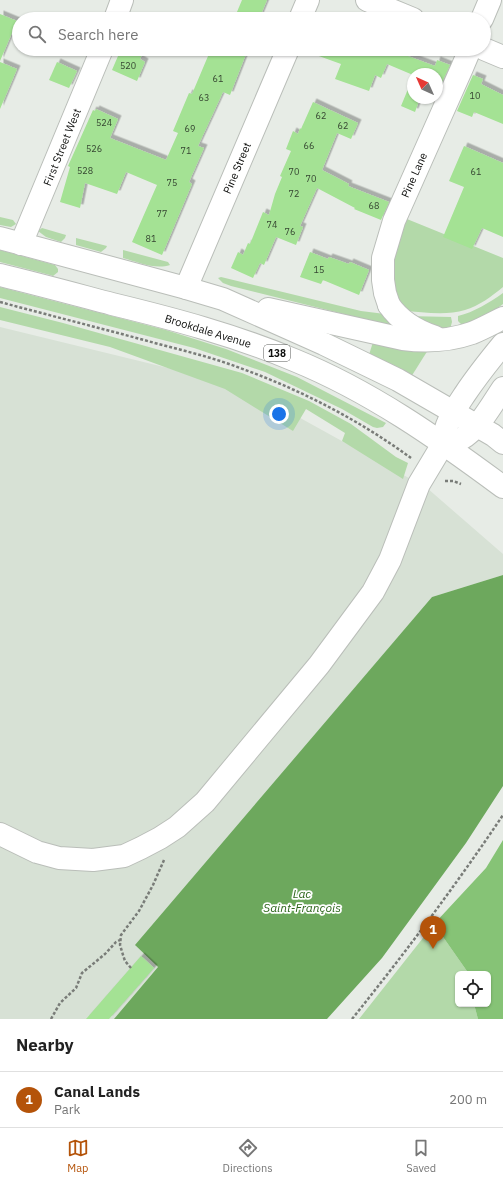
<!DOCTYPE html>
<html lang="en">
<head>
<meta charset="utf-8">
<style>
  body { margin:0; font-family:"IBM Plex Sans",sans-serif; background:#f2f2f2; color:#222 }
  .controls { position:absolute; right:12px; bottom:12px; display:grid; overflow:hidden; border-radius:6px; box-shadow:0 1px 3px #0004 }
  .controls button { width:36px; height:36px; display:grid; place-items:center; padding:0; border:0; border-bottom:1px solid #e0e0e0; background:#fff; color:#222; font:20px sans-serif }
  .compass { position:absolute; left:407px; top:68px; width:36px; height:36px; border-radius:50%; background:#fff; box-shadow:0 1px 3px #0004; rotate:315deg }
  .you { position:absolute; left:279px; top:414px; width:14px; height:14px; margin:-10px; border:3px solid #fff; border-radius:50%; background:#1a73e8; box-shadow:0 0 0 6px #1a73e833 }
  .badge { display:grid; place-items:center; width:26px; height:26px; border-radius:50%; background:#b45309; color:#fff; font-size:13px; font-weight:700 }
  .pin { position:absolute; translate:-50% -33px; filter:drop-shadow(0 1px 2px #0008) }
  .pin::after { content:''; position:absolute; top:21px; width:14px; height:12px; background:inherit; clip-path:polygon(0 0,100% 0,50% 100%) }
  .list { margin:0; padding:0; list-style:none }
  h2 { display:flex; justify-content:space-between; align-items:center; height:52px; margin:0; padding:0 16px; font-size:17px }
  h2 small { font-size:13px; font-weight:400; color:#767676 }
  .list li { display:grid; grid-template-columns:26px 1fr auto; gap:12px; align-items:center; box-sizing:border-box; height:56px; padding:0 16px; border-top:1px solid #e0e0e0 }
  .list b { display:block; font-size:15px; white-space:nowrap }
  .list p { margin:0; font-size:13px; white-space:nowrap; color:#767676 }
  .list em { font-size:13px; font-style:normal; color:#767676 }
  .icon { flex:none; width:22px; height:22px; fill:none; stroke:currentColor; stroke-width:2; stroke-linecap:round; stroke-linejoin:round }
  .map { position:relative; flex:none; width:503px; height:1019px; overflow:hidden }
  .search { position:absolute; background:#fff; box-shadow:0 1px 3px #0004; left:12px; right:12px; top:12px; height:44px; display:flex; align-items:center; gap:10px; box-sizing:border-box; padding:0 14px; border-radius:22px; color:#767676; font-size:15px }
  .sheet { height:108px; background:#fff }
  nav { display:flex; justify-content:space-around; align-items:center; box-sizing:border-box; height:56px; border-top:1px solid #e0e0e0; background:#fff; font-size:11px; color:#767676 }
  nav a { display:grid; justify-items:center; gap:2px }
  nav .on { color:#b45309 }
  .map>svg:first-child { display:block }
  .built { fill:#d7e1d5 }
  .green { fill:#b3d9a9 }
  .forest { fill:#86c376 }
  .water { fill:#6da85d }
  .building { fill:#a4e294; filter:url(#shadow) }
  .lines { fill:none; stroke-linecap:round; stroke-linejoin:round }
  .minor-casing { stroke:#babeb9; stroke-width:24 }
  .major-casing { stroke:#babeb9; stroke-width:24 }
  .path { stroke:#797c78; stroke-width:2.5; stroke-dasharray:3 2; stroke-linecap:butt }
  .minor { stroke:#fff; stroke-width:22 }
  .major { stroke:#fff; stroke-width:22 }
  .labels { text-anchor:middle; stroke-width:3.5; stroke-linejoin:round; paint-order:stroke }
  .number-label { font-size:9px; fill:#344430 }
  .shield { fill:#fff; stroke:#575856; stroke-width:1 }
  .shield-label { font-size:10px; font-weight:bold; fill:#0f100e }
  .street-label { font-size:11px; fill:#0f100e; stroke:#fff }
  .water-label { font-size:12px; font-style:italic; fill:#2d661b; stroke:#fff }
</style>
</head>
<body>
<div class="map">
<svg width="503" height="1019" viewBox="0 0 503 1019">
  <defs>
    <filter id="shadow"><feDropShadow dx="3.5" dy="-3.5" stdDeviation="0" flood-color="#0004"/></filter>
  </defs>
  <rect width="100%" height="100%" fill="#e7ece6"/>
  <path class="built" d="M0 327 242 386 427 488 503 554V575L432 597 136 946 158 967 114 1019H0Z"/>
  <g class="green">
    <path d="M0 217 13 220 16 224 11 227 0 225Z"/>
    <path d="M402 217 503 258V287C492 296 479 306 465 310 446 316 423 312 403 311L398 306 391 273Z"/>
    <path d="M42 228 66 235 65 238 61 242 46 237 38 231Z"/>
    <path d="M76 238 107 246 106 248 101 252 76 245Z"/>
    <path d="M0 250 55 265 58 269V272L53 276 50 275 0 262Z"/>
    <path d="M123 250 168 262 170 265C155 270 138 262 123 258Z"/>
    <path d="M221 277 361 311 385 314 393 326H392L231 286 223 283 218 278Z"/>
    <path d="M0 287 166 330 226 349 297 377 386 423 383 427 377 428 373 427 342 409 265 372 194 348 0 298Z"/>
    <path d="M503 293V304L488 315 463 326 458 321V316C474 312 489 303 503 293Z"/>
    <path d="M0 307 63 323 242 373 309 401 351 424 396 457 408 463 403 479 342 441 345 433 306 409 293 431 225 389 110 347 0 320Z"/>
    <path d="M407 316 451 317 452 322 450 329 435 328Z"/>
    <path d="M373 342 428 350 411 377 368 358Z"/>
    <path d="M434 924 469 974H458V1004H474L478 1019H359Z"/>
  </g>
  <path class="forest" d="M503 840V1019H478L474 1004H488V974H469L434 924 486 868Z"/>
  <path class="water" d="M503 575V786L466 843 382 958 327 1019H114L158 967 135 945 432 597Z"/>
  <g class="building">
    <path d="M242 0H267L259 19H234Z"/>
    <path d="M0 14 17 21 0 61Z"/>
    <path d="M121 49H145L140 59 145 62 137 81 112 70Z"/>
    <path d="M211 49H248L230 95 223 92 198 146 204 148 189 182 192 184 162 255 132 242 157 185 126 172 117 194 85 183 80 208 60 202 70 167 68 166 93 110 95 111 96 109 118 119 110 138 166 160 178 133 173 131 189 93 192 94Z"/>
    <path d="M306 49H408L405 55 435 66 437 60 450 65 437 93V74L413 75 387 64 381 78 375 75 369 91 335 79 341 64 305 51Z"/>
    <path d="M0 62 17 69 0 109Z"/>
    <path d="M57 62 77 71 69 88 49 80Z"/>
    <path d="M473 75 483 79 481 84 503 95V124L474 112 472 117 457 111Z"/>
    <path d="M413 77V98H420L415 112 401 106Z"/>
    <path d="M313 102 358 123 351 139 337 133 322 170 349 184 348 186 389 202 381 220 354 209 355 208 317 188 300 226 303 227 296 245 276 237 264 265 260 263 253 278 231 268 238 252 243 255 248 243 250 244 263 212 269 215 275 194 282 177 280 176 291 151 286 149 293 131 298 134 300 128 301 129Z"/>
    <path d="M464 146 503 163V237L482 228 472 249 443 237 464 187 449 181Z"/>
    <path d="M310 252 328 259 329 257 349 264 350 262 369 270 359 295 323 280 321 284 300 277Z"/>
    <path d="M141 956 154 968 109 1019H86Z"/>
  </g>
  <g class="lines">
    <g class="minor-casing">
      <g id="minor">
        <path d="M367 0 413 19"/>
        <path d="M115 19 122 0"/>
        <path d="M300 19 308 0"/>
        <path d="M482 19 490 0"/>
        <path d="M484 49 503 57"/>
        <path d="M21 244 102 49"/>
        <path d="M186 288 288 49"/>
        <path d="M389 305 385 293 383 280V258L394 221 462 68 470 49"/>
        <path d="M0 834 37 852 59 858 93 860 124 856 141 848 160 838 177 827 205 802 319 665 373 592 390 560 419 484 443 444"/>
      </g>
    </g>
    <g class="major-casing">
      <g id="major">
        <path d="M0 238 186 288 223 299 324 344 398 380 493 435 503 443"/>
        <path d="M0 275C37 284 74 294 112 304 174 319 234 335 294 360 370 391 437 438 503 487"/>
        <path d="M389 305C400 321 417 331 435 337"/>
        <path d="M268 309 403 339C427 342 449 341 472 333 482 329 493 323 503 318"/>
        <path d="M443 444C444 424 455 409 465 394 477 376 489 361 503 344"/>
        <path d="M443 444C449 443 456 442 461 439 479 429 492 404 503 388"/>
      </g>
    </g>
    <g class="path">
      <path d="M0 302C48 315 96 327 144 340 176 349 209 356 240 368 301 390 359 420 411 458"/>
      <path d="M445 481H453L461 484"/>
      <path d="M131 968 125 961 123 955 120 945 121 935 139 911 153 885 164 860"/>
      <path d="M51 1019 60 1003 76 988 82 973 105 954 116 942 120 940"/>
      <path d="M352 1019C405 953 456 885 503 815"/>
    </g>
    <use href="#minor" class="minor"/>
    <use href="#major" class="major"/>
  </g>
  <g class="labels">
    <g class="number-label">
      <text x="128" y="69">520</text>
      <text x="218" y="82">61</text>
      <text x="475" y="99">10</text>
      <text x="204" y="101">63</text>
      <text x="321" y="119">62</text>
      <text x="104" y="126">524</text>
      <text x="343" y="129">62</text>
      <text x="190" y="132">69</text>
      <text x="309" y="149">66</text>
      <text x="94" y="152">526</text>
      <text x="186" y="154">71</text>
      <text x="85" y="174">528</text>
      <text x="294" y="175">70</text>
      <text x="476" y="175">61</text>
      <text x="311" y="182">70</text>
      <text x="172" y="186">75</text>
      <text x="294" y="197">72</text>
      <text x="374" y="209">68</text>
      <text x="162" y="217">77</text>
      <text x="272" y="228">74</text>
      <text x="290" y="235">76</text>
      <text x="151" y="242">81</text>
      <text x="319" y="273">15</text>
    </g>
    <rect class="shield" x="264" y="345" width="26" height="16" rx="3"/>
    <g class="shield-label">
      <text x="277" y="357">138</text>
    </g>
    <g class="street-label">
      <text transform="translate(62 147) rotate(-68)" y="4">First Street West</text>
      <text transform="translate(237 168) rotate(-67)" y="4">Pine Street</text>
      <text transform="translate(414 175) rotate(-66)" y="4">Pine Lane</text>
      <text transform="translate(208 331) rotate(17)" y="4">Brookdale Avenue</text>
    </g>
    <g class="water-label">
      <text x="302" y="898">Lac<tspan x="302" dy="14">Saint-François</tspan></text>
    </g>
  </g>
</svg>
<div class="controls">
<button><svg class="icon" aria-label="locate" viewBox="0 0 24 24"><circle cx="12" cy="12" r="6"/><path d="M12 2v4M12 18v4M2 12h4M18 12h4"/></svg></button>
</div>
<svg class="compass" viewBox="-18 -18 36 36"><path d="M0-13l5 13h-10z" fill="#e53935"/><path d="M0 13l5-13h-10z" fill="#767676"/></svg>
<div class="you"></div>
<div class="pin badge" style="left:433px;top:949px">1</div>
<div class="search"><svg class="icon" aria-label="search" viewBox="0 0 24 24"><circle cx="10" cy="10" r="6"/><path d="M15 15l6 6"/></svg>Search here</div>
</div>
<section class="sheet">
<h2>Nearby<small></small></h2>
<ul class="list">
<li><span class="badge">1</span><div><b>Canal Lands</b><p>Park</p></div><em>200 m</em></li>
</ul>
</section>
<nav>
<a class="on"><svg class="icon" aria-label="map" viewBox="0 0 24 24"><path d="M3 6l6-2 6 2 6-2v14l-6 2-6-2-6 2zM9 4v14M15 6v14"/></svg>Map</a>
<a><svg class="icon" aria-label="directions" viewBox="0 0 24 24"><path d="M12 3l9 9-9 9-9-9zM9 14v-3h6M13 9l2 2-2 2"/></svg>Directions</a>
<a><svg class="icon" aria-label="saved" viewBox="0 0 24 24"><path d="M7 4h10v16l-5-4-5 4z"/></svg>Saved</a>
</nav>
</body>
</html>
